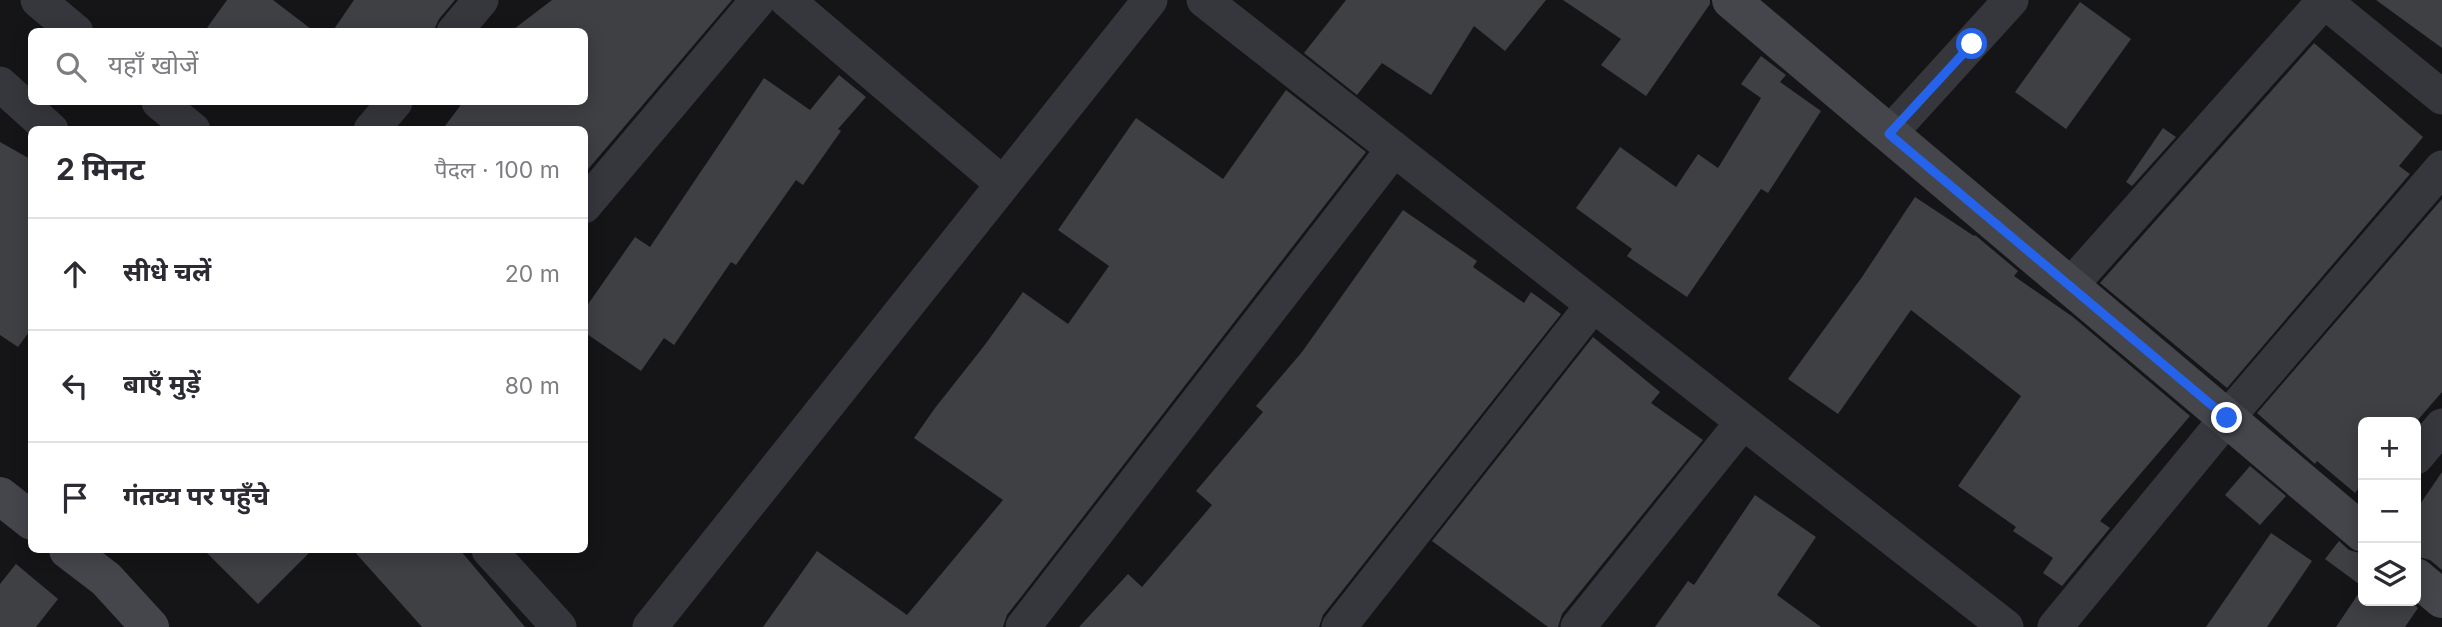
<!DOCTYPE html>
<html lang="hi">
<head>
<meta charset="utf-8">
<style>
  body { margin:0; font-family:Inter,"Noto Sans Devanagari",sans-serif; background:#f2f2f3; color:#2b2b33 }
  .controls { position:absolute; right:21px; bottom:21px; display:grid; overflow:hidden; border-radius:10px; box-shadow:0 4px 18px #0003 }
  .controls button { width:63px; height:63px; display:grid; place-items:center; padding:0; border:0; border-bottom:2px solid #e1e1e2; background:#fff; color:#2b2b33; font:35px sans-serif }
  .stop { position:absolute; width:21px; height:21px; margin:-16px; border:5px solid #2563eb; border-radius:50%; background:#fff }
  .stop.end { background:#2563eb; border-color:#fff; box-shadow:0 2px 7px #0008 }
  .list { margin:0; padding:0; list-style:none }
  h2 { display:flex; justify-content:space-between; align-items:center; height:91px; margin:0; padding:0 28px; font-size:30px }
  h2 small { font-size:23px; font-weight:400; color:#7c7c81 }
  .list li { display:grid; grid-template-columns:46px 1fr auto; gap:21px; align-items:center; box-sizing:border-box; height:112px; padding:0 28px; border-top:2px solid #e1e1e2 }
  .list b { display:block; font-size:26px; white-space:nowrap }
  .list em { font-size:23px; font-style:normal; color:#7c7c81 }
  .icon { flex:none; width:38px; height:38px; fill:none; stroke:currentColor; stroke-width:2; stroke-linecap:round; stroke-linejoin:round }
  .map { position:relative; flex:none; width:2442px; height:627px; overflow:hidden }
  .search { position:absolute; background:#fff; box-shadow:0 4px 18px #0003; left:28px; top:28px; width:560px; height:77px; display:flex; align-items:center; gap:18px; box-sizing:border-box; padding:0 24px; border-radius:10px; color:#7c7c81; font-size:26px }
  .panel { position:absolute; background:#fff; box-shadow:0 4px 18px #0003; left:28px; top:126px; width:560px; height:427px; border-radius:10px }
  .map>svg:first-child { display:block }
  .building { fill:#3f4044 }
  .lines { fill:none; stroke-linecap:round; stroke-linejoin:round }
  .street { stroke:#36373c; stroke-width:35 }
  .secondary { stroke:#44464c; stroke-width:38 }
  .route { stroke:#2563eb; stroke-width:9 }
</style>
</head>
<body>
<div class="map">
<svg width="2442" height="627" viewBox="0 0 2442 627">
  <rect width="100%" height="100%" fill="#151517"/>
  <g class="building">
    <path d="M227 0H273L315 32H204Z"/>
    <path d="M354 0H455L439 19 433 32H332Z"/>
    <path d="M552 0H732L584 174V130H442L463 102H584V32H510Z"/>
    <path d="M1346 0H1546L1505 51 1474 26 1431 95 1382 63 1357 95 1304 53Z"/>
    <path d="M1563 0H1710V4L1646 96 1601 65 1621 39Z"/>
    <path d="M2376 0H2442V48Z"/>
    <path d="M2080 2 2131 39 2066 129 2015 92Z"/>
    <path d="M2314 43 2423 137 2399 166 2410 174 2227 388 2100 283Z"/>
    <path d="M1761 56 1786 75 1780 82 1821 111 1768 193 1761 189 1687 297 1627 256 1632 249 1576 208 1620 147 1676 187 1698 154 1718 168 1761 98 1741 84Z"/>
    <path d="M839 75 866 97 838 129 841 131 803 185 796 180 736 265 731 262 674 345 664 338 641 371 584 332V310L635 237 650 247 764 78 810 110Z"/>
    <path d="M1286 90 1366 152 1007 615 1003 627H763L817 551 907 615 1003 500 914 438 935 408 984 346 1023 292 1068 324 1109 266 1058 230 1136 118 1223 179Z"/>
    <path d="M2163 128 2176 137 2132 186 2126 182Z"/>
    <path d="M0 142 32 160V328L18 347 0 335Z"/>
    <path d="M1915 197 1974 236 1975 235 2018 271 2014 276 2073 317 2190 416 2100 521 2110 528 2062 586 2043 573 2053 558 2013 531 2016 527 1958 486 2021 396 1911 310 1838 414 1788 379 1862 277Z"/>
    <path d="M2442 199V392L2416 422H2363V483L2355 493 2317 461 2315 464 2257 413Z"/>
    <path d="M1403 210 1477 261 1473 267 1524 303 1531 292 1561 314 1323 615 1319 627H1079L1128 574 1142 587 1212 505 1196 491 1263 412 1256 406 1302 352Z"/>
    <path d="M1593 337 1660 392 1651 403 1703 440 1562 614 1558 627H1548L1432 541Z"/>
    <path d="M2250 466 2286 496 2260 525 2225 495Z"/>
    <path d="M2442 472V570L2430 560 2416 556V510Z"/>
    <path d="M1755 495 1816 537 1777 595 1821 627H1655L1688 581 1694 585Z"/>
    <path d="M2271 533 2312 561 2267 627H2206Z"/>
    <path d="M2339 541 2349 550 2363 554V587L2325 559Z"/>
    <path d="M204 550H312L258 604Z"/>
    <path d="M353 550H460L525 627H422Z"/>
    <path d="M16 564 58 599 36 627H0V584Z"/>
    <path d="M2363 587V601H2410L2418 608 2405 627H2336Z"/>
  </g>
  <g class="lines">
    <g class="street">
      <path d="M38 0 76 32"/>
      <path d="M787 0 1003 184"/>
      <path d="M2323 0 2442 97"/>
      <path d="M454 32 481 0"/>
      <path d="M0 84 51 130"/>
      <path d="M159 102 193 130"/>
      <path d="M371 130 395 102"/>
      <path d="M1889 134 2011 0"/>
      <path d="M1394 149 2006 627"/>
      <path d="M584 206 758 0"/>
      <path d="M2070 286 2324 1"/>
      <path d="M2416 457 2442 426"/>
      <path d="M489 550 559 627"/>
      <path d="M650 627 1150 0"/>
      <path d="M1023 627 1394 149 1204 0"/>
      <path d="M1339 627 1593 305"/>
      <path d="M1578 627 1743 422"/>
      <path d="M2055 627 2227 418 2442 168"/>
    </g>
    <g class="secondary">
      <path d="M1731 0 2363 533"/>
      <path d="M0 496 32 521"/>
      <path d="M68 550 106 579 150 627"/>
      <path d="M2416 577 2442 599"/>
    </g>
  </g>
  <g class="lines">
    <path class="route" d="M1972 44 1889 134 2227 418"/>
  </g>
</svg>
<div class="controls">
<button>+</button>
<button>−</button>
<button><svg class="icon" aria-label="layers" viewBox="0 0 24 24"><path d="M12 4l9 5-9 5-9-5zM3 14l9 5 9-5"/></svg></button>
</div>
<div class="stop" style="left:1972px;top:44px"></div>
<div class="stop end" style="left:2227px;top:418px"></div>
<div class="search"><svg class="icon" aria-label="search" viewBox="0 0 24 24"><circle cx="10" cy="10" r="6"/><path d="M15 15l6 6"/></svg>यहाँ खोजें</div>
<section class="panel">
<h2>2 मिनट<small>पैदल · 100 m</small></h2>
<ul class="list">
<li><svg class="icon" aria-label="ahead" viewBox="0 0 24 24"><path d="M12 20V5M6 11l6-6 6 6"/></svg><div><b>सीधे चलें</b></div><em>20 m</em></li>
<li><svg class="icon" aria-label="left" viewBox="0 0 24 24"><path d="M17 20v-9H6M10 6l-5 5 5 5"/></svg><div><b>बाएँ मुड़ें</b></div><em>80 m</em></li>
<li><svg class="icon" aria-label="arrive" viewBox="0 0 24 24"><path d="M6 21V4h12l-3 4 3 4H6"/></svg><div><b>गंतव्य पर पहुँचे</b></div></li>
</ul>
</section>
</div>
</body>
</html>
